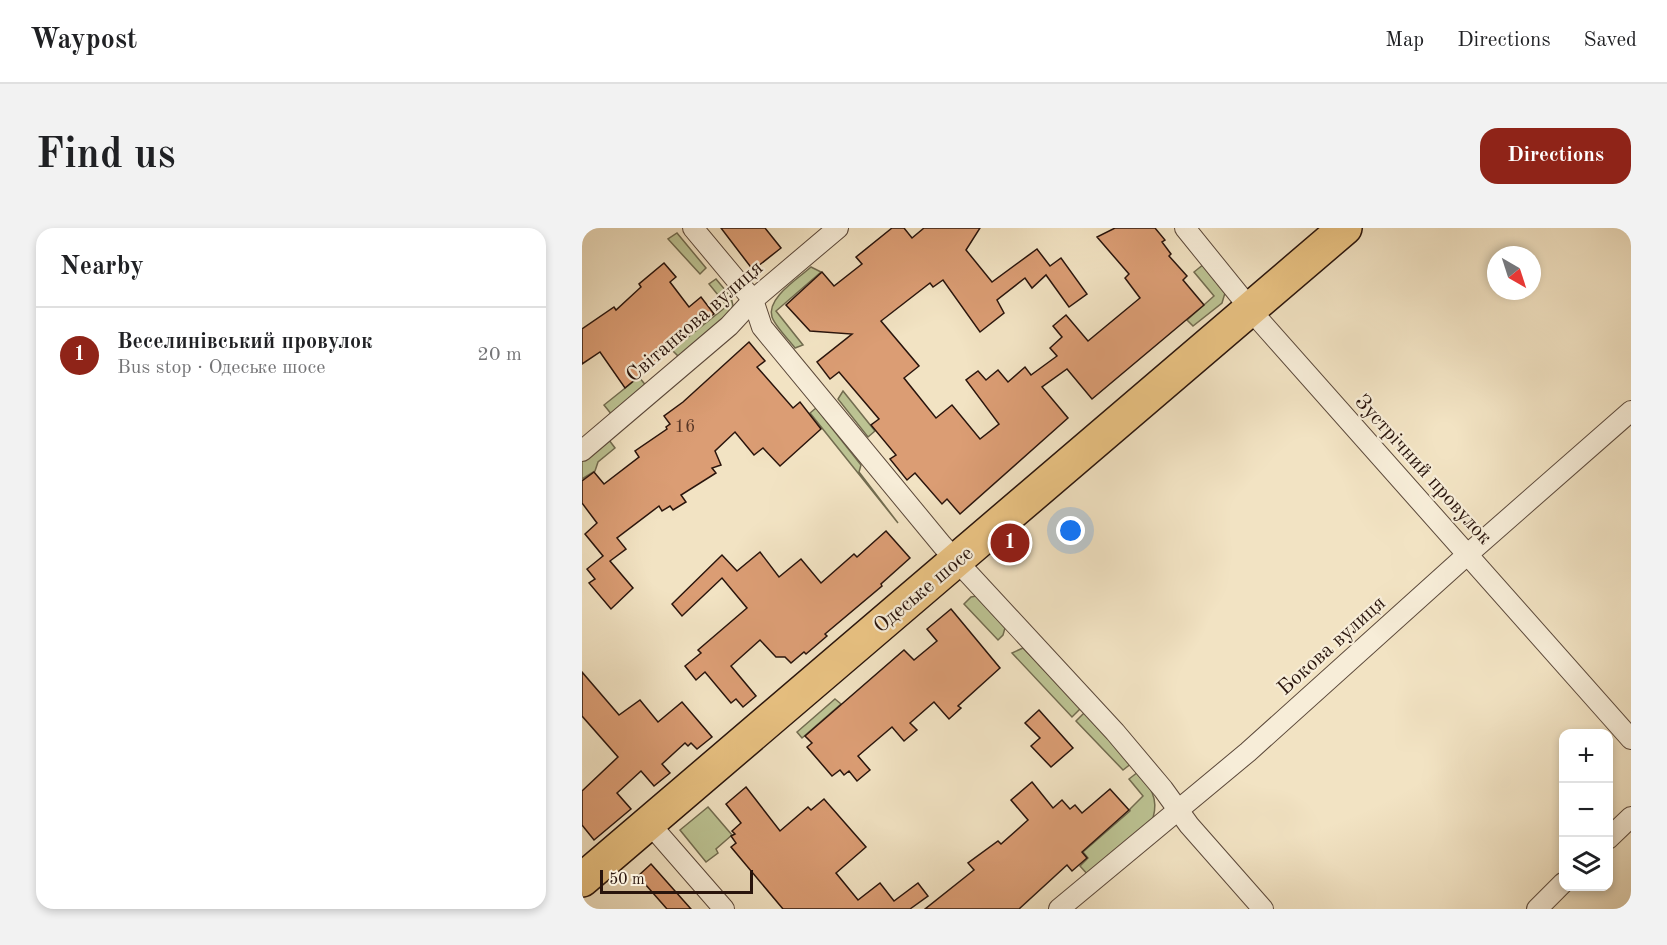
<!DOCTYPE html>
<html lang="en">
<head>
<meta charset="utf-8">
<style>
  body { margin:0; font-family:"Old Standard TT",serif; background:#f2f2f2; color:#202124 }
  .controls { position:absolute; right:18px; bottom:18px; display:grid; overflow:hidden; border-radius:12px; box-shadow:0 3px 9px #0003 }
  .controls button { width:54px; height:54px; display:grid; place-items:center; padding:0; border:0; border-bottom:2px solid #e0e0e0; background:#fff; color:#202124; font:30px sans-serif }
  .compass { position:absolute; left:905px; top:18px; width:54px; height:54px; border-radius:50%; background:#fff; box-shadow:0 3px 9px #0003; rotate:141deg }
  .scale { position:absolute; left:18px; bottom:15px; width:153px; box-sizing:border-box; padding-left:6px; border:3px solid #29140c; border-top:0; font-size:16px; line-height:21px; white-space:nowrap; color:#29140c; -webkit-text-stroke:4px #f7edd8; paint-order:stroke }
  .you { position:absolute; left:489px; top:303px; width:21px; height:21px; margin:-15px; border:4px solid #fff; border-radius:50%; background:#1a73e8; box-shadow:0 0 0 9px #1a73e833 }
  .badge { display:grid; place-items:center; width:39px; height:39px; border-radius:50%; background:#8f2418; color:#fff; font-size:20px; font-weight:700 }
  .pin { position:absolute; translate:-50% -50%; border:3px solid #fff; box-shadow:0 2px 6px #0006 }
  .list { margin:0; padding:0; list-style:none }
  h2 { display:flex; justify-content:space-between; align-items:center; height:78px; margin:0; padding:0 24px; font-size:26px }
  h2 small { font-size:20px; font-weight:400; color:#757577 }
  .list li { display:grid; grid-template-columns:39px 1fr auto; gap:18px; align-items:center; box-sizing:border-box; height:96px; padding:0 24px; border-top:2px solid #e0e0e0 }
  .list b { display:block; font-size:22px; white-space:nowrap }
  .list p { margin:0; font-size:20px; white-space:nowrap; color:#757577 }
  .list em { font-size:20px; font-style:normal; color:#757577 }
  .icon { flex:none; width:33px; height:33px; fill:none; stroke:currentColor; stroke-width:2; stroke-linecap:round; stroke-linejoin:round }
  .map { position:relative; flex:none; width:1049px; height:681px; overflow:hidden; border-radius:18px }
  header { display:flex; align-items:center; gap:36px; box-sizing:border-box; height:84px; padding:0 30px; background:#fff; border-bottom:2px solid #e0e0e0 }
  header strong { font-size:28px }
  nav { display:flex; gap:33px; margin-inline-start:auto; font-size:21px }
  .intro { display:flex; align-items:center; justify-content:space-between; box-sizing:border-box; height:144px; padding:0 36px }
  h1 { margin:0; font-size:42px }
  .button { padding:15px 27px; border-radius:18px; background:#8f2418; color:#fff; font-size:21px; font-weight:700 }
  main { display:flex; gap:36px; padding:0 36px }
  aside { flex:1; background:#fff; border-radius:18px; box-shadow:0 3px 9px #0003 }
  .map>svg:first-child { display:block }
  .green { fill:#bcc393; stroke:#726c50; stroke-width:1.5 }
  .building { fill:#db9d74; stroke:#29140c; stroke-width:1.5 }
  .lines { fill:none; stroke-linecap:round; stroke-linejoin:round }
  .street-casing { stroke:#5b483a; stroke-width:22 }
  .highway-casing { stroke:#29140c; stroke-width:36 }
  .street { stroke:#f7edd8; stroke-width:20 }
  .highway { stroke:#e9c282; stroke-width:33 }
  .labels { text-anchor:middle; stroke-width:4.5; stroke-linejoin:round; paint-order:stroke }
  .number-label { font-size:18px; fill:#563626 }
  .street-label { font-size:21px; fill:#29140c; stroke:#f7edd8 }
</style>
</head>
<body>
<header>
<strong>Waypost</strong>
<nav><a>Map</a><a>Directions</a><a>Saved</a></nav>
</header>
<div class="intro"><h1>Find us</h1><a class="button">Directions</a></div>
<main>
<aside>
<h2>Nearby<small></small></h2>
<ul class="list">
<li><span class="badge">1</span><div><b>Веселинівський провулок</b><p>Bus stop · Одеське шосе</p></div><em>20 m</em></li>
</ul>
</aside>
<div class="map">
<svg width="1049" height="681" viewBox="0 0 1049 681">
  <rect width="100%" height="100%" fill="#f2e3c3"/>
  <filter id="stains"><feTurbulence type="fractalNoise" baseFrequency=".00333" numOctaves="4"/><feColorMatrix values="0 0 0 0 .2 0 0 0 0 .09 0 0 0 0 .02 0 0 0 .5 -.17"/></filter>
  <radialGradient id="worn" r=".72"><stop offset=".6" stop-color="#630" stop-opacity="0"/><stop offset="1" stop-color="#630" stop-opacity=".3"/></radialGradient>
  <g class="green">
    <path d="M95 5 124 40 118 46 86 11Z"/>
    <path d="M622 36 643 65 640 75 611 98 605 92 632 68 612 44Z"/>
    <path d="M229 39 239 44 194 83 221 117 213 120C207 112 193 98 190 89 184 70 217 50 229 39Z"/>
    <path d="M134 51 149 69 152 82 99 131 90 122 145 78 127 56Z"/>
    <path d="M57 149 65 159 30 187 22 177Z"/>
    <path d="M261 163 293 203 286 209 256 171Z"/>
    <path d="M234 180 279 237 277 244 316 295 228 185Z"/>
    <path d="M27 212 33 220 16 234 13 243 0 251V230Z"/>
    <path d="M394 368 423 400 421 407 416 412 382 376 389 369Z"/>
    <path d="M441 420 499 480 490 489 430 425Z"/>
    <path d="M253 471 259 476 220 510 215 504Z"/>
    <path d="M503 484 550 535 541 542 494 493Z"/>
    <path d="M556 544C568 559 577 570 571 590L507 648 498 638 506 630 501 624 548 583V581L561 568 547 551Z"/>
    <path d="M126 579 150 607 134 621 136 625 124 634 98 602Z"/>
  </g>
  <g class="building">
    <path d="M139 0H183L199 20 171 42Z"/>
    <path d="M310 0H322L330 10 342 0H398L384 22 410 54 455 21 468 38 479 30 505 66 487 79 464 47 450 60 443 50 415 72 422 85 398 104 361 52 351 59 348 55 299 93 337 138 322 150 354 190 370 177 398 211 417 196 384 152 396 143 404 152 416 142 426 154 443 139 449 147 475 128 468 120 480 109 471 98 484 87 506 113 558 70 543 50 547 46 515 9 533 0H573L583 12 580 14 589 26 587 28 605 48 601 52 622 77 510 171 485 141 460 159 486 190 378 286 365 271 360 276 333 245 325 252 308 231 314 227 289 197 297 191 257 144 248 151 235 134 270 106 228 103 204 77 240 44 252 58 280 36 274 29Z"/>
    <path d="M82 35 94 49 88 54 107 79 119 69 132 86 43 160 18 124 0 136V101L32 79 34 82 59 59 57 56Z"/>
    <path d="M167 114 183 133 175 139 211 180 218 174 239 201 198 238 181 220 172 227 153 204 133 223 139 237 130 240 134 245 99 267 104 274 91 282 88 278 80 283 77 278 35 310 44 321 28 333 51 360 29 381 7 355 13 351 5 341 21 328 3 306 15 295 0 275V253L12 244 22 256 57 229 53 223 85 201 84 199 88 196 82 188 101 174Z"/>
    <path d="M304 303 328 330 299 356 300 358 243 406 245 408 224 426 222 424 209 435 203 429H194L178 412 149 438 174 468 161 479 154 471 149 475 123 444 114 452 103 438 119 425 116 422 165 380 140 350 100 388 90 376 140 327 155 343 178 324 197 349 219 331 239 355 272 326 275 329Z"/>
    <path d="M369 381 418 440 376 478 379 480 367 491 352 474 328 495 335 502 322 513 310 499 276 528 288 542 275 553 267 543 262 547 258 542 250 548 225 519 230 515 223 508 322 422 332 432 355 413 345 401Z"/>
    <path d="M0 444 37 487 58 472 76 494 100 474 130 509 115 521 109 515 106 518 103 515 80 536 88 545 72 558 59 543 35 565 49 581 12 612 0 597V563L36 529 0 488Z"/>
    <path d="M457 482 491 520 469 539 449 518 458 510 443 495Z"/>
    <path d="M450 554 471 580 480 572 488 581 493 577 500 585 528 561 547 582 500 624 505 630 490 643 485 637 437 681H343L392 642 386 635 416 613 419 616 446 592 429 572Z"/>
    <path d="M164 559 198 603 226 579 229 582 242 571 284 619 254 645 276 672 298 655 312 673 336 655 346 668 328 681H201L149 619 154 615 149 608 153 606 150 603 159 595 144 576Z"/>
    <path d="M69 636 109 681H85L56 648Z"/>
  </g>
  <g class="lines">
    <g class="street-casing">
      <g id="street">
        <path d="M111 0 171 72 180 99 360 317 533 504 581 561 607 597 681 681"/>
        <path d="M603 0 679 94 1049 511"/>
        <path d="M0 223 147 98 171 72 256 0"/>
        <path d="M67 595 142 681"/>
        <path d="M1026 611 1049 589"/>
        <path d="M477 681 666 524 886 326 1049 183"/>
        <path d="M955 681 981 655"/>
      </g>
    </g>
    <g class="highway-casing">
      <path id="highway" d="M0 652 763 0"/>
    </g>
    <use href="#street" class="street"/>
    <use href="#highway" class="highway"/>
  </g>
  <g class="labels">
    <g class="number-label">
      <text x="103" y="204">16</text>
    </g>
    <g class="street-label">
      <text transform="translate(112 93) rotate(-41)" y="7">Світанкова вулиця</text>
      <text transform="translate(842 241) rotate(48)" y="7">Зустрічний провулок</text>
      <text transform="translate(341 361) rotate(-40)" y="7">Одеське шосе</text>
      <text transform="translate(749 417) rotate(-42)" y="7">Бокова вулиця</text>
    </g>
  </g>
  <rect width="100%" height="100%" filter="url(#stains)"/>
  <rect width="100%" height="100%" fill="url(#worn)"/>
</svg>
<div class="controls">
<button>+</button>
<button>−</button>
<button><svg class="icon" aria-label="layers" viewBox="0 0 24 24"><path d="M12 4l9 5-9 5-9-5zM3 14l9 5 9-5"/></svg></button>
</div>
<svg class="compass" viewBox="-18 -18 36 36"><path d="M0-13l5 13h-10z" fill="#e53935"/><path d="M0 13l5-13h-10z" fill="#757577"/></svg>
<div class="scale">50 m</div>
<div class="you"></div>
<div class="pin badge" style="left:428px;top:315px">1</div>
</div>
</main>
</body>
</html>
